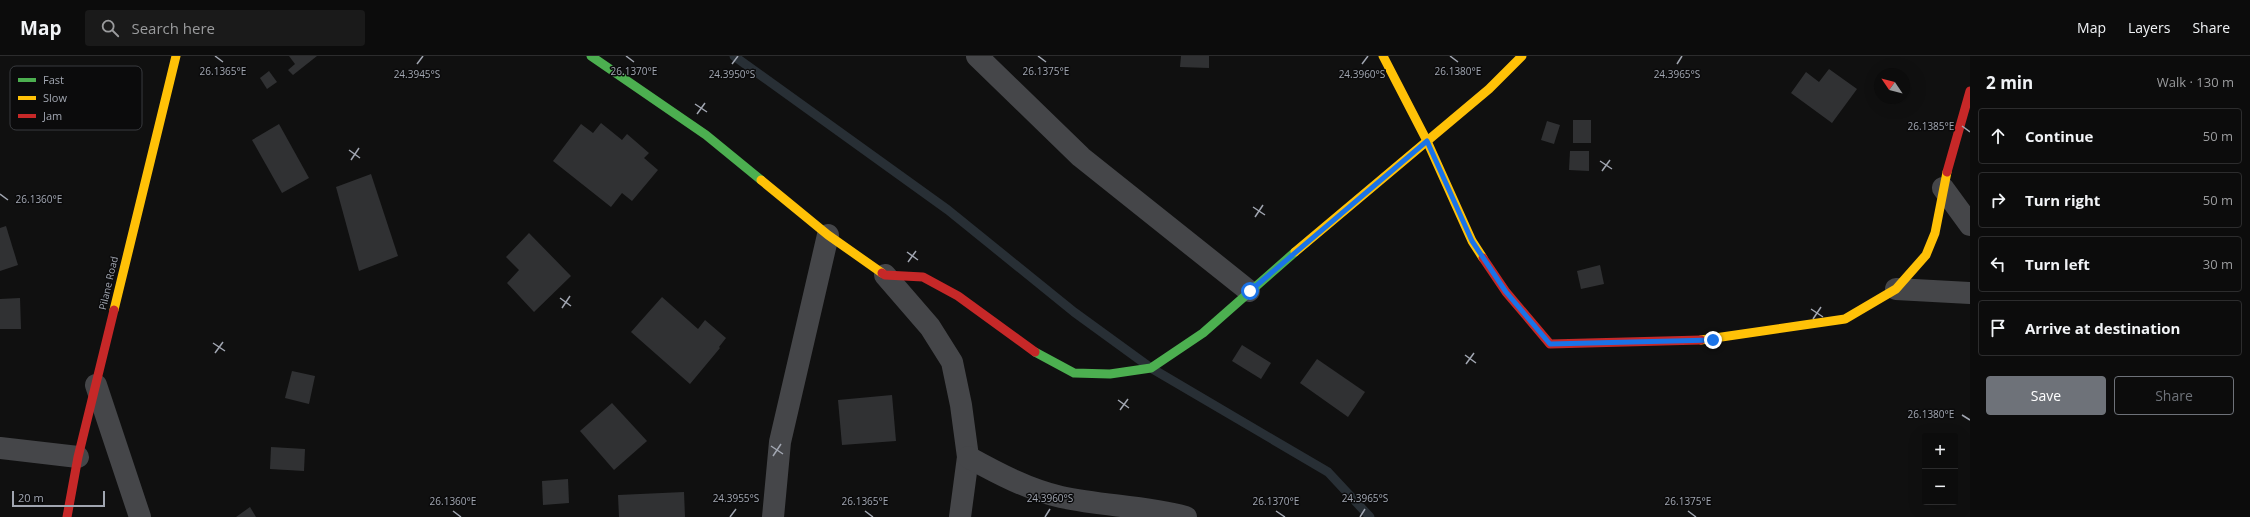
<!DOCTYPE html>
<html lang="en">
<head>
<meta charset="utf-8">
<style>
  body { margin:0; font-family:"Open Sans",sans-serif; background:#1a1a1a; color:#f1f3f6 }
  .controls { position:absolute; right:12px; bottom:12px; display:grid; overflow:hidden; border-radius:4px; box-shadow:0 4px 16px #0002 }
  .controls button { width:36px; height:36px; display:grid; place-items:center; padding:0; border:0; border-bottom:1px solid #2c2c2d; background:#0c0c0c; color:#f1f3f6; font:20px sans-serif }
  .compass { position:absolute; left:1874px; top:12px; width:36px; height:36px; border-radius:50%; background:#0c0c0c; box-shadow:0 4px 16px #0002; rotate:305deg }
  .scale { position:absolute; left:12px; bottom:10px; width:93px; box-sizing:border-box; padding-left:4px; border:2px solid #a1a6b1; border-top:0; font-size:11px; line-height:14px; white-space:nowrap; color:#a1a6b1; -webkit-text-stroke:3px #0b0b0c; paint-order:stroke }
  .stop { position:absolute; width:12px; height:12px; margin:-9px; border:3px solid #1a73e8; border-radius:50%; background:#fff }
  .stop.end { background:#1a73e8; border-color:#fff; box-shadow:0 1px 4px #0008 }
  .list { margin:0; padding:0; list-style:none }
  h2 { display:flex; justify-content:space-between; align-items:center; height:52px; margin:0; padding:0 16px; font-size:17px }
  h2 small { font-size:13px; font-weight:400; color:#9a9b9d }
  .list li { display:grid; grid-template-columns:26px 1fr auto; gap:12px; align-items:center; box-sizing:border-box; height:56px; margin:0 8px 8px; padding:0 8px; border:1px solid #2c2c2d; border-radius:4px }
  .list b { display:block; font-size:15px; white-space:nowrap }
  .list em { font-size:13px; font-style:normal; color:#9a9b9d }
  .actions { display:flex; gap:8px; padding:12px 16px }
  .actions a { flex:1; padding:9px 0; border:1px solid #6e7279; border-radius:4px; text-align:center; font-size:14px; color:#6e7279 }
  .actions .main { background:#6e7279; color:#fff }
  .icon { flex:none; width:22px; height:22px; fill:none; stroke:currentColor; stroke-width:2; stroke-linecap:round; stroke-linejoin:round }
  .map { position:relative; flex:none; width:1970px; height:461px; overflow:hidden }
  header { display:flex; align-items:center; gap:24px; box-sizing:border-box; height:56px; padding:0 20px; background:#0c0c0c; border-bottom:1px solid #2c2c2d }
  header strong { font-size:19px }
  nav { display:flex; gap:22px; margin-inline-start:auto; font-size:14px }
  .search { width:280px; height:36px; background:#1a1a1a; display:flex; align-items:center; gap:10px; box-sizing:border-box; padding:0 14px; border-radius:4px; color:#9a9b9d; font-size:15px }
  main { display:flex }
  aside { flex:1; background:#0c0c0c }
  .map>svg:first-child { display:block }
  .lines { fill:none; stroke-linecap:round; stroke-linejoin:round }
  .stream { stroke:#282f35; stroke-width:9 }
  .building { fill:#303133 }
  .street { stroke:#454649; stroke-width:22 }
  .fast { stroke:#4caf50; stroke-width:9 }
  .slow { stroke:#ffc107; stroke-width:9 }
  .jam { stroke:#c62828; stroke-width:9 }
  .route { stroke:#1a73e8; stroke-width:5 }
  .ticks { fill:none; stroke:#a1a6b1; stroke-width:1.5 }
  .labels { text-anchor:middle; stroke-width:3; stroke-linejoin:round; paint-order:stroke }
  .street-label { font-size:10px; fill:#a1a6b1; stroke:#0b0b0c }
  .key { fill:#0b0b0c; stroke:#383a3e; stroke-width:1 }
  .key-label { font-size:11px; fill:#a1a6b1 }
  .ticks-label { font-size:10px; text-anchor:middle; fill:#a1a6b1; stroke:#0b0b0c; stroke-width:3; stroke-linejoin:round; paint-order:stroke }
</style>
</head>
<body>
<header>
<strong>Map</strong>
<div class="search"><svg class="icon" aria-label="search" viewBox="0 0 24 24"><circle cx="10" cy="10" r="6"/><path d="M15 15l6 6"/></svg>Search here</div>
<nav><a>Map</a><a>Layers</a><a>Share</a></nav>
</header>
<main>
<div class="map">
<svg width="1970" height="461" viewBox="0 0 1970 461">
  <rect width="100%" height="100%" fill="#101010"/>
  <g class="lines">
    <path class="stream" d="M734 0 948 154 1074 256 1151 312 1328 416 1370 461"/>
  </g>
  <g class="building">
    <path d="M289 0H317L293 19 288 14 295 8Z"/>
    <path d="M1181 0H1209V12L1180 11Z"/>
    <path d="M1829 13 1857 33 1832 67 1791 37 1806 16 1819 26Z"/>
    <path d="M269 15 277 26 267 33 260 22Z"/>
    <rect x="1573" y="64" width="18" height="23"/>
    <path d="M1547 65 1560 69 1554 88 1541 84Z"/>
    <path d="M601 67 622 84 627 78 649 97 644 102 658 114 632 145 622 137 611 151 553 105 581 68 593 77Z"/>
    <path d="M279 68 309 122 282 137 252 84Z"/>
    <path d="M1570 95H1589V115L1569 114Z"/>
    <path d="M371 118 398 200 359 215 336 131Z"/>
    <path d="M6 170 18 209 0 215V172Z"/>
    <path d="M529 177 571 220 534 256 507 227 519 214 506 201Z"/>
    <path d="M1600 209 1604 228 1581 233 1577 215Z"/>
    <path d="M662 241 698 273 705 264 726 282 719 291 720 292 690 328 631 276Z"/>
    <path d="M20 242 21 273H0V243Z"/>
    <path d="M1242 289 1271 307 1261 323 1232 305Z"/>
    <path d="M1317 303 1365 336 1348 361 1300 327Z"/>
    <path d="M292 315 315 320 309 348 285 342Z"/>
    <path d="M892 339 896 385 842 389 838 344Z"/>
    <path d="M612 347 647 385 614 414 580 375Z"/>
    <path d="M271 391 305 393 304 415 270 413Z"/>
    <path d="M568 423 569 447 543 449 542 425Z"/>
    <path d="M684 436 685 461H619L618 439Z"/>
    <path d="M250 451 256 461H236Z"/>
  </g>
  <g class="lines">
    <g class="street">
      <path d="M977 0 1081 101 1249 235"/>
      <path d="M1943 132 1970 169"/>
      <path d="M885 219 930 271 952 306 961 349 968 401 960 461"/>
      <path d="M1896 233 1970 237"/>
      <path d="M96 329 140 461"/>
      <path d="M0 392 78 401"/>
      <path d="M968 401C997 417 1029 434 1061 441 1102 450 1145 450 1186 461"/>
      <path d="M773 461 780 386 828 179"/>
    </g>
    <g class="fast">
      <path d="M591 0 706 79 761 124"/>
      <path d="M1035 296 1074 317 1110 318 1151 312 1203 277 1295 196"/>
    </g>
    <g class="slow">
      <path d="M1383 0 1427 85 1472 185 1483 202"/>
      <path d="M761 124 828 179 882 217"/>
      <path d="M1295 196 1489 33 1522 0"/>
      <path d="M114 254 176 0"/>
      <path d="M1701 284 1845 263 1896 233 1926 199 1935 177 1947 116"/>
    </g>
    <g class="jam">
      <path d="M1947 116 1970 35"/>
      <path d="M1483 202 1506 236 1550 288 1701 284"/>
      <path d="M882 217 885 219 923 221 958 240 1035 296"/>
      <path d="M67 461 78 401 114 254"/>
    </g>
  </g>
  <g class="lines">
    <path class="route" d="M1250 235 1427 85 1472 185 1506 236 1550 288 1713 284"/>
  </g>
  <path class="ticks" d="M215 0 223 6M626 0 634 6M1038 0 1046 6M1450 0 1458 6M417 8 423 0M732 8 738 0M1362 8 1368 0M1677 8 1682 0M695 48 707 56M697 58 705 47M1962 70 1970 76M349 94 360 102M351 104 359 92M1600 105 1612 113M1602 115 1610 104M0 138 8 144M1253 151 1265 159M1255 161 1263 149M907 196 918 204M908 206 916 195M560 242 571 250M562 252 570 240M1811 253 1823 261M1813 263 1821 251M213 287 225 295M215 297 223 286M1465 299 1476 307M1466 308 1474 297M1118 344 1129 352M1120 354 1128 343M1962 359 1970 364M771 390 783 398M773 400 781 388M453 455 461 461M865 455 873 461M1276 455 1285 461M1688 455 1696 461M730 461 736 453M1045 461 1050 453M1360 461 1365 453"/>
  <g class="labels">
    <g class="street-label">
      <text transform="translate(108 227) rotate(-77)" y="4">Pilane Road</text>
    </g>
  </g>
  <rect x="10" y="10" width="132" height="64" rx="6" class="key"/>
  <rect x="18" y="22" width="18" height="4" fill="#4caf50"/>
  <rect x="18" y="40" width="18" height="4" fill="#ffc107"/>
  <rect x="18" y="58" width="18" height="4" fill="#c62828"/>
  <g class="key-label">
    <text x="43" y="28">Fast</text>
    <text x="43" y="46">Slow</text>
    <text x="43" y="64">Jam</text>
  </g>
  <g class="ticks-label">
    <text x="223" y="19">26.1365°E</text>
    <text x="634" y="19">26.1370°E</text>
    <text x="1046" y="19">26.1375°E</text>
    <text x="1458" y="19">26.1380°E</text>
    <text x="417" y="22">24.3945°S</text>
    <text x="732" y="22">24.3950°S</text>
    <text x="1362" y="22">24.3960°S</text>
    <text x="1677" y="22">24.3965°S</text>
    <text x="1931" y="74">26.1385°E</text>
    <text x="39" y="147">26.1360°E</text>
    <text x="1931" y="362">26.1380°E</text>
    <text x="736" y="446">24.3955°S</text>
    <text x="1050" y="446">24.3960°S</text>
    <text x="1365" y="446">24.3965°S</text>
    <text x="453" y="449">26.1360°E</text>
    <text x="865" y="449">26.1365°E</text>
    <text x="1276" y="449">26.1370°E</text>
    <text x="1688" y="449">26.1375°E</text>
  </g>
</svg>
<div class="controls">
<button>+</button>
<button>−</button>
</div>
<svg class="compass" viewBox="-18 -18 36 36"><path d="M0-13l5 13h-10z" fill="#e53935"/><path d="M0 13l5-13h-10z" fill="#9a9b9d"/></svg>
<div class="scale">20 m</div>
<div class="stop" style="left:1250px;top:235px"></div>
<div class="stop end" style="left:1713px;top:284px"></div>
</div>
<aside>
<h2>2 min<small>Walk · 130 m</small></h2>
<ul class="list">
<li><svg class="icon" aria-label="ahead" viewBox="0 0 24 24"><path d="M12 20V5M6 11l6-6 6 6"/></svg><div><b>Continue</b></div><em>50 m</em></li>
<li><svg class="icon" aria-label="right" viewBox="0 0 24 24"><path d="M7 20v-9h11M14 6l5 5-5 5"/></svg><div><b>Turn right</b></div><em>50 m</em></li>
<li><svg class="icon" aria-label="left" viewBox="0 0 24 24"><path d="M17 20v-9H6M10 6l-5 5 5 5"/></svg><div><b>Turn left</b></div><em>30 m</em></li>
<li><svg class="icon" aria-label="arrive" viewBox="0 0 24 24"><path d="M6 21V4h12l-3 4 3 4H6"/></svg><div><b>Arrive at destination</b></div></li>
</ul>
<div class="actions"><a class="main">Save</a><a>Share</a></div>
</aside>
</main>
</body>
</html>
